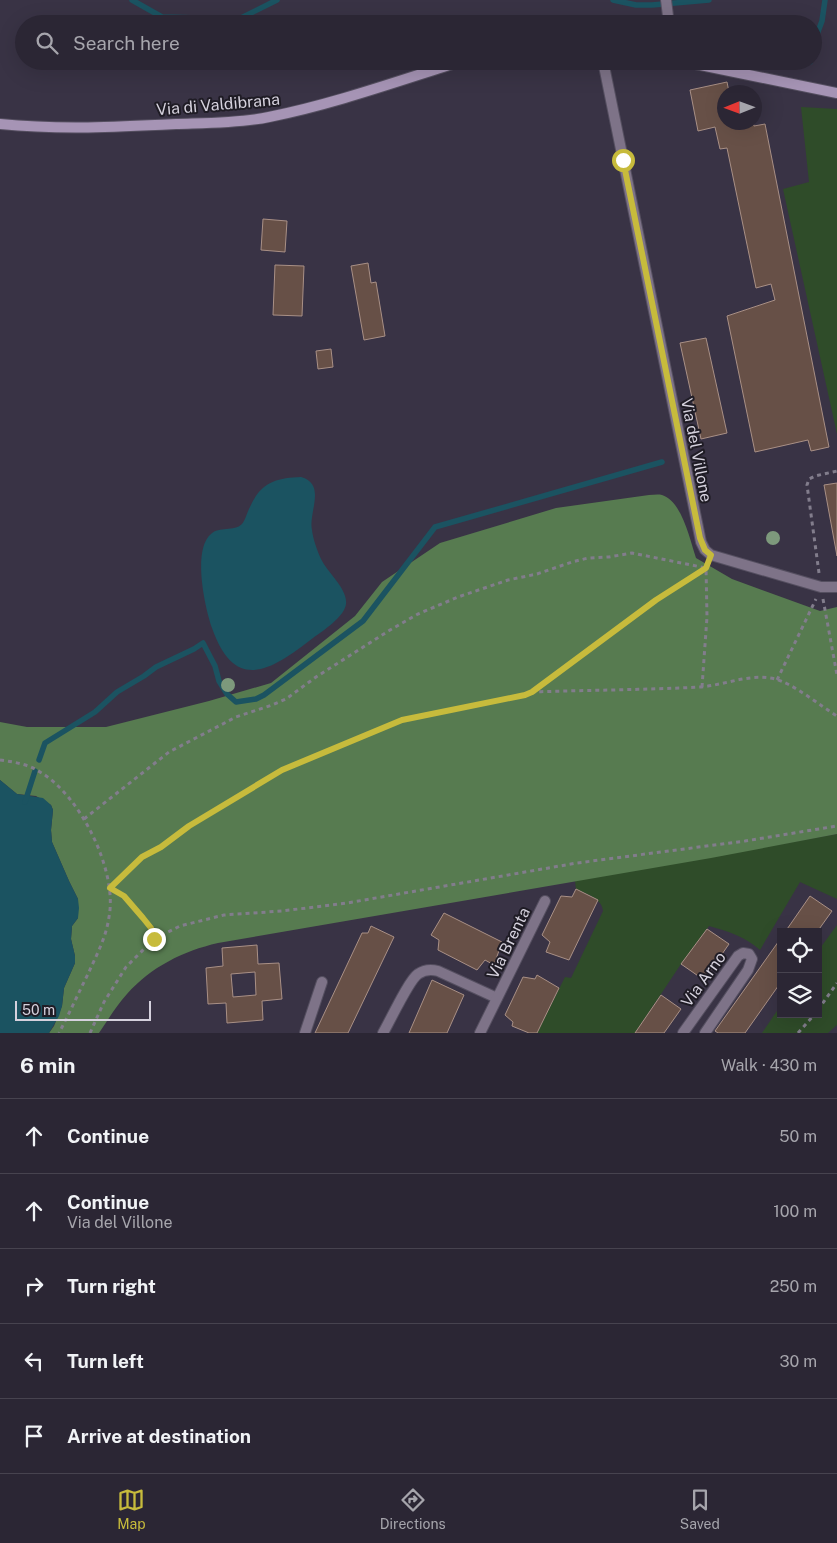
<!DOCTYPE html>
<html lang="en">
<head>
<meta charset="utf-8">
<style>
  body { margin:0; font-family:"Public Sans",sans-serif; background:#373240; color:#f1f3f6 }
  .controls { position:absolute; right:15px; bottom:15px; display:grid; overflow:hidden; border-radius:0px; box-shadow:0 5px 20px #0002 }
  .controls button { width:45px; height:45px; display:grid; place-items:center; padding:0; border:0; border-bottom:1px solid #47434f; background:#2b2634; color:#f1f3f6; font:25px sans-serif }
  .compass { position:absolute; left:717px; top:85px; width:45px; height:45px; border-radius:50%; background:#2b2634; box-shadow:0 5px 20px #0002; rotate:269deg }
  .scale { position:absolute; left:15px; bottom:12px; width:136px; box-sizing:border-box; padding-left:5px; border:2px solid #d5d1dd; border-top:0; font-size:14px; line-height:18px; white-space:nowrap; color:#d5d1dd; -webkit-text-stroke:4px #1f1c25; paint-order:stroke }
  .stop { position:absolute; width:15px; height:15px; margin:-11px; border:4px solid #c7bb3c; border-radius:50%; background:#fff }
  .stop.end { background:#c7bb3c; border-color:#fff; box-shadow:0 1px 5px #0008 }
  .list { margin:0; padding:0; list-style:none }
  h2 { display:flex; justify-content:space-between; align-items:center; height:65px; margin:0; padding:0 20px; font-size:21px }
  h2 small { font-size:16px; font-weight:400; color:#a6a5ac }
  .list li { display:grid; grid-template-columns:32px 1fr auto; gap:15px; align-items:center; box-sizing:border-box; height:75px; padding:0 20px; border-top:1px solid #47434f }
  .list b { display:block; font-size:19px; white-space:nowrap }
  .list p { margin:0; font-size:16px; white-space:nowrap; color:#a6a5ac }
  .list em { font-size:16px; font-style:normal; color:#a6a5ac }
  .icon { flex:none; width:28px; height:28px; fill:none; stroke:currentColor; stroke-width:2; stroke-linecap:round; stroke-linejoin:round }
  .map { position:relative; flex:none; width:837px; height:1033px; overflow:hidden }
  .search { position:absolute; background:#2b2634; box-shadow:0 5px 20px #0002; left:15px; right:15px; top:15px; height:55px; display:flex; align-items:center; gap:12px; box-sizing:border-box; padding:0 18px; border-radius:28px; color:#a6a5ac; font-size:19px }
  .sheet { height:440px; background:#2b2634 }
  nav { display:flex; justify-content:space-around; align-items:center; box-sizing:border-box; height:70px; border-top:1px solid #47434f; background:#2b2634; font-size:14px; color:#a6a5ac }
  nav a { display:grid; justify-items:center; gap:2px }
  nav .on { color:#c7bb3c }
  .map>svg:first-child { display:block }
  .green { fill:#2f4c29 }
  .forest { fill:#577b50 }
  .water { fill:#1b5361 }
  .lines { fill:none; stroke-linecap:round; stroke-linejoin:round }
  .stream { stroke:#1b5361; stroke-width:5.5 }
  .building { fill:#675047; stroke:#a99086; fill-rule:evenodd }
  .street-casing { stroke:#554f60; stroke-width:12 }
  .secondary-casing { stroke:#554f60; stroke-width:12 }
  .path { stroke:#827d8c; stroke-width:3; stroke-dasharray:4 4; stroke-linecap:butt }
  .street { stroke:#7e7388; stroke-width:10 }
  .secondary { stroke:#a694b5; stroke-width:10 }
  .tree { fill:#7d997c }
  .route { stroke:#c7bb3c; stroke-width:6 }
  .labels { text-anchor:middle; stroke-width:4; stroke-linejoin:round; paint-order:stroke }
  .street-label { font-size:16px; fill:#d5d1dd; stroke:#1f1c25 }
</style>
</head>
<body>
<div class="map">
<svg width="837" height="1033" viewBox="0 0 837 1033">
  <rect width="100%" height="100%" fill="#393345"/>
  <g class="green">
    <path d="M801 107 837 109V434L783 189 809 182Z"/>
    <path d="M837 834V899L800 882 760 950C746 937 727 931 709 926L681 964 635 1033H537L565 977 571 978 603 911C602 898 586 894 576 889L575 881Z"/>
    <path d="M837 925V1025L828 1033H762L781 1005V1014H818V951Z"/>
  </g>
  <path class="forest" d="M649 495C653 495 658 494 662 495 682 501 690 540 696 558L732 579 820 611 837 607V834L711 858 218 943C183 951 151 967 127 994 116 1006 108 1020 99 1033H49L54 1026 62 1006 64 988 75 963V956L71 939 72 926 78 918V899L69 881 52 842 51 830 53 810 51 805 36 796 17 794 0 780V722L27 727H106L209 701 271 683 355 616 382 582 440 543 556 508Z"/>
  <g class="water">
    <path d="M301 477C327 484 308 513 312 530 313 539 317 550 321 559 327 572 348 589 346 604 345 616 323 631 313 638 272 670 235 694 212 628 205 608 192 550 211 534 219 526 234 532 242 524 246 519 247 512 250 507 261 482 276 478 301 477Z"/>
    <path d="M0 780 17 794 43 798 51 805 53 810 51 830 52 842 69 881 78 899 79 908 78 918 72 926 71 939 75 956V963L64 988 62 1006 59 1016 49 1033H0Z"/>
  </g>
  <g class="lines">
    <g class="stream">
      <path d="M132 0 162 17 239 19 277 0"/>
      <path d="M613 0 636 5H652L709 0"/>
      <path d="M813 45 822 21 825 0"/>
      <path d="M810 62V61"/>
      <path d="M39 760 45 743 95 712 117 692 144 676 156 667 194 649 203 643 215 666 219 681 227 694 236 702 256 699 264 695 363 621 435 527 662 462"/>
      <path d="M25 802 35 771"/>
    </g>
  </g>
  <g class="building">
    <path d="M727 82 729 92H724V122H753L754 126 765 124 829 447 811 451 808 440 755 452 727 316 775 300 771 284 756 288 727 148 720 149 715 127 698 131 690 90Z"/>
    <path d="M263 219 287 221 285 252 261 250Z"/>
    <path d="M368 263 371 283 376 282 385 336 364 340 351 266Z"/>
    <path d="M275 265 304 266 302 316 273 315Z"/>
    <path d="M706 338 727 433 701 439 680 343Z"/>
    <path d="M331 349 333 367 318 369 316 351Z"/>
    <path d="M837 483V556L824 485Z"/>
    <path d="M576 889 598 900 569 960 546 952 550 942 542 935 561 896 572 897Z"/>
    <path d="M810 896 832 911 817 932H785Z"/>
    <path d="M444 913 502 942 494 965 485 960 477 970 438 950 439 940 431 935Z"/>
    <path d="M371 926 394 937 348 1033H315L362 933H368Z"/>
    <path d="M707 929 729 944 704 980 681 964Z"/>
    <path d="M781 938V982L745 1033H718L715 1031Z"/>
    <path d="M257 945 258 964 279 963 282 999 262 1001 263 1020 227 1023 226 1003 208 1004 206 968 223 966 222 948ZM255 972 256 995 233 997 231 974Z"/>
    <path d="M537 975 559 988 537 1033H529L512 1026 513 1022 505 1015 523 977 535 979Z"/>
    <path d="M432 980 464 995 447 1033H409Z"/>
    <path d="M661 995 681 1009 664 1033H635Z"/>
  </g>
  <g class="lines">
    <g class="street-casing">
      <g id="street">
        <path d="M666 0 669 24"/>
        <path d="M603 61 701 542 705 550 711 555 821 587H837"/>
        <path d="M305 1033 322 982"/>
        <path d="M383 1033C390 1021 409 980 418 974 425 969 431 969 438 971L497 998"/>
        <path d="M480 1033 545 901"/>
        <path d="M683 1033 738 956 743 953 749 954 752 959 748 970 705 1033"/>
      </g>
    </g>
    <g class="secondary-casing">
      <g id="secondary">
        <path d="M681 61 837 93"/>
        <path d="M0 124C60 130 118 127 178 124 206 123 241 123 269 117 334 104 398 81 462 61"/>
      </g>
    </g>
    <g class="path">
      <path d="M819 573 807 485 809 479 815 476 837 471"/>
      <path d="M823 599 837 675"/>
      <path d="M777 680 816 599"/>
      <path d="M702 687 707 617 706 567"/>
      <path d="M0 760C14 762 28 764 40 772 80 795 118 871 109 917 106 938 96 956 88 974 78 994 69 1014 59 1033"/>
      <path d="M84 819 169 752 236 717 272 705 286 699 316 677 390 630 418 614 458 597 508 580 537 574 572 562 588 558 609 557 632 553 706 568 655 600 532 692"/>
      <path d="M110 888 142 857 161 847 189 826 282 770 402 720 525 695 532 692C588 690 644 690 700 687 726 685 749 673 775 679 792 683 821 706 837 716"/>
      <path d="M154 939 180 926 224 915 282 911 347 903 577 863 745 841 837 826"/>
      <path d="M818 1010 837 983"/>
      <path d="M90 1033 104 1002 126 967 154 939 151 928 143 918 124 896 111 888"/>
      <path d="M798 1033 815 1014"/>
    </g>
    <use href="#street" class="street"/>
    <use href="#secondary" class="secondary"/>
  </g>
  <g class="tree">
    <circle cx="773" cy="538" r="7"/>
    <circle cx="228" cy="685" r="7"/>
  </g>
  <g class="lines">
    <path class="route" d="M154 939 151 928 143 918 124 896 110 888 142 857 161 847 189 826 282 770 402 720 525 695 532 692 656 600 706 568 711 555 705 550 700 538 623 160"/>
  </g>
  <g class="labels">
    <g class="street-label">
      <text transform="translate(218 104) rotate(-5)" y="6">Via di Valdibrana</text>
      <text transform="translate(697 450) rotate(79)" y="6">Via del Villone</text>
      <text transform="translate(508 943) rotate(-64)" y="6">Via Brenta</text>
      <text transform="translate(703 979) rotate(-54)" y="6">Via Arno</text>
    </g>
  </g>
</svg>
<div class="controls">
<button><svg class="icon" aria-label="locate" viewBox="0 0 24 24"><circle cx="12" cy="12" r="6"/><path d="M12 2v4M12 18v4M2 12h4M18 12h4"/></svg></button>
<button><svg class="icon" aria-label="layers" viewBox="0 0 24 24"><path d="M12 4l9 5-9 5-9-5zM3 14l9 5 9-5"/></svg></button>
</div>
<svg class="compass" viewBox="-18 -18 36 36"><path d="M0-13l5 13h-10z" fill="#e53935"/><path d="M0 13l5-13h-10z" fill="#a6a5ac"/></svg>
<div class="scale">50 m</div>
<div class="stop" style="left:623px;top:160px"></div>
<div class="stop end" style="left:154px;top:939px"></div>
<div class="search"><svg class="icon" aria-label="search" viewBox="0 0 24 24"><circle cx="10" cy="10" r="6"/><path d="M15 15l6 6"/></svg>Search here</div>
</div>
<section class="sheet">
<h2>6 min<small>Walk · 430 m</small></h2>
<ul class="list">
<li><svg class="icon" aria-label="ahead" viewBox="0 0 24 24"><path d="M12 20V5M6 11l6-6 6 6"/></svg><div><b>Continue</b></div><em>50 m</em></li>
<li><svg class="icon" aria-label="ahead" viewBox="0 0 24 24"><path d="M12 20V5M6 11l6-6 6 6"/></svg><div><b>Continue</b><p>Via del Villone</p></div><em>100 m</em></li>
<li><svg class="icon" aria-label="right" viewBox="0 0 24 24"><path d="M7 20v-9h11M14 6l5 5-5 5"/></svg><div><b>Turn right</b></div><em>250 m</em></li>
<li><svg class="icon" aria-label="left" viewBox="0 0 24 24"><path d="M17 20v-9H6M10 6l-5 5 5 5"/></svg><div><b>Turn left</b></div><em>30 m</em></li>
<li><svg class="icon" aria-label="arrive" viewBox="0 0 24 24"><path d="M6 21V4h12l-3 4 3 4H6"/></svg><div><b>Arrive at destination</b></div></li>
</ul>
</section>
<nav>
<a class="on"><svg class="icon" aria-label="map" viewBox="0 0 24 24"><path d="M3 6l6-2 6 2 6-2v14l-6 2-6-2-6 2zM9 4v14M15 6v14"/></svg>Map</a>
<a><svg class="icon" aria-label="directions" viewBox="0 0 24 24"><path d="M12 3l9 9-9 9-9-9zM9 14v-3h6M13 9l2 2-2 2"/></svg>Directions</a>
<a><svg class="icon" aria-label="saved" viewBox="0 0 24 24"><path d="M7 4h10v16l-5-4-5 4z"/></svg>Saved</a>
</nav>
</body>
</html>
